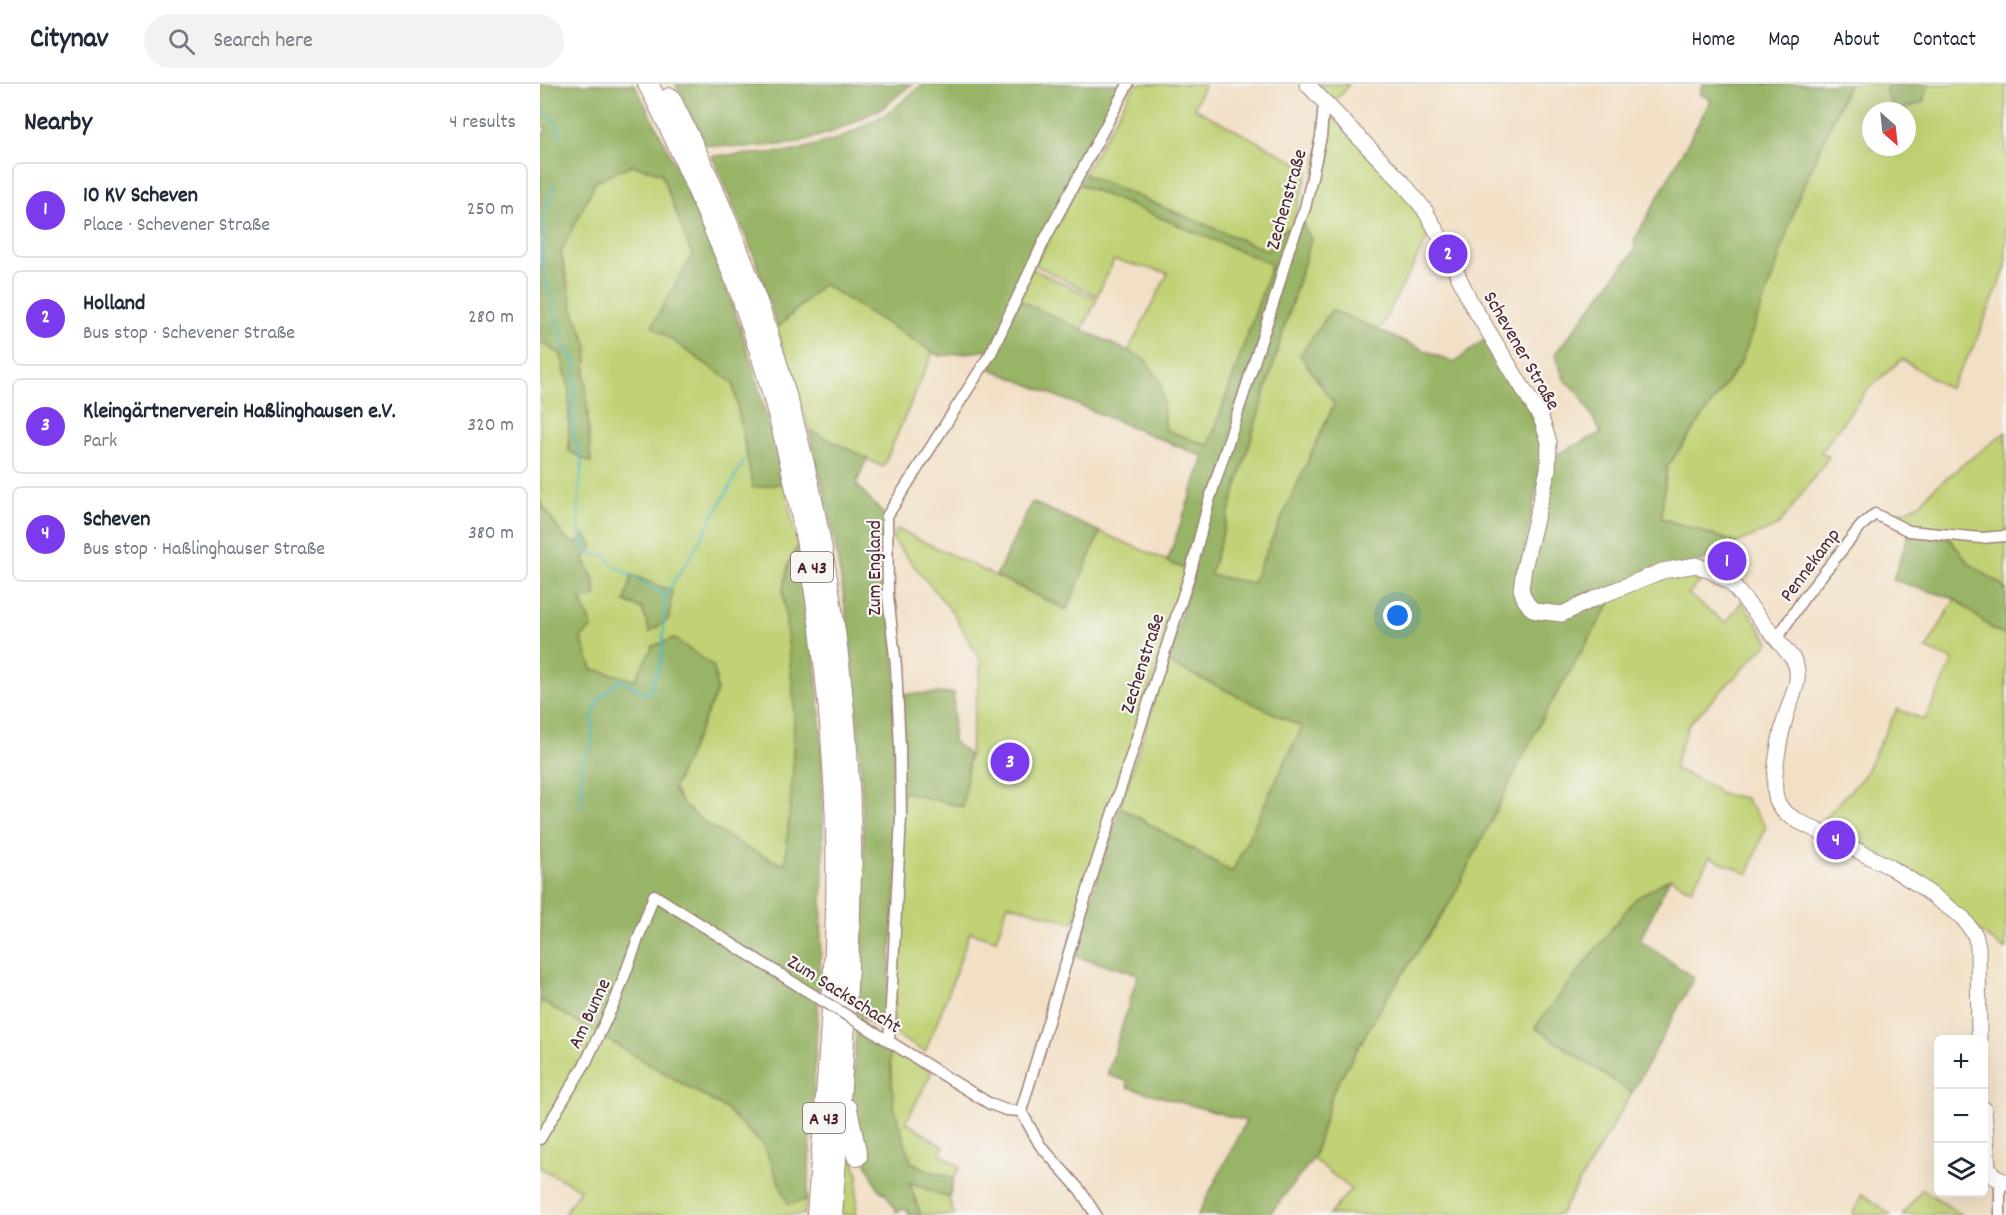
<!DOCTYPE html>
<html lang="en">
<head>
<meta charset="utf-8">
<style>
  body { margin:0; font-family:Dekko,sans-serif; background:#f2f2f3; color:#1f2937 }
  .controls { position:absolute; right:18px; bottom:18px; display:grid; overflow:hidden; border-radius:9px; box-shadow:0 6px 24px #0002 }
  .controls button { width:54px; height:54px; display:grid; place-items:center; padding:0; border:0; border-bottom:2px solid #e0e1e3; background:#fff; color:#1f2937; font:30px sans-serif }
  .compass { position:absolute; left:1322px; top:18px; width:54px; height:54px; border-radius:50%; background:#fff; box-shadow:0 6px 24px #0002; rotate:153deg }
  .you { position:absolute; left:858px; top:532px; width:21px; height:21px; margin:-15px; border:4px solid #fff; border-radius:50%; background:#1a73e8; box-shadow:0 0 0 9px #1a73e833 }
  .badge { display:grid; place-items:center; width:39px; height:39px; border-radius:50%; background:#7c3aed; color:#fff; font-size:20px; font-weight:700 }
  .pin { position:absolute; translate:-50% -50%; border:3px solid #fff; box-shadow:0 2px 6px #0006 }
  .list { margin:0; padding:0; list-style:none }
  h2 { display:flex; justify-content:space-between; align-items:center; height:78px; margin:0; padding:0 24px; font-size:26px }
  h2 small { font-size:20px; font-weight:400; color:#747a83 }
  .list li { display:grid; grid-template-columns:39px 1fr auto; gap:18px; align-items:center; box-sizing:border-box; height:96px; margin:0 12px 12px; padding:0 12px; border:2px solid #e0e1e3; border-radius:9px }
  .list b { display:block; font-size:22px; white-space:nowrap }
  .list p { margin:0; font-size:20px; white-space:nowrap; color:#747a83 }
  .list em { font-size:20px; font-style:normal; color:#747a83 }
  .icon { flex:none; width:33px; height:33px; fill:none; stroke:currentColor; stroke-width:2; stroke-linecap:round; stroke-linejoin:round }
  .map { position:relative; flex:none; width:1466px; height:1131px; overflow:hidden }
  header { display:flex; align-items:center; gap:36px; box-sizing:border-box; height:84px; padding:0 30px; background:#fff; border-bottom:2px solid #e0e1e3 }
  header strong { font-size:28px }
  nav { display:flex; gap:33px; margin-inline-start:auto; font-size:21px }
  .search { width:420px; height:54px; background:#f2f2f3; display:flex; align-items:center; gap:15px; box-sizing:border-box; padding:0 21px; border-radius:33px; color:#747a83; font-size:22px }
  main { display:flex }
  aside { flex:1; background:#fff }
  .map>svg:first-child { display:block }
  .green { fill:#c0d275; stroke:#857850; stroke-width:1.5; fill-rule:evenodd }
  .forest { fill:#98b466; stroke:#716a48; stroke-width:1.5 }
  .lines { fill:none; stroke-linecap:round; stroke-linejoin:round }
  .stream { stroke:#47b6bd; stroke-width:2 }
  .street-casing { stroke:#9e8078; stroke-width:13 }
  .secondary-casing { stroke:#9e8078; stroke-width:17 }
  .highway-casing { stroke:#9e8078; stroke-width:22 }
  .street { stroke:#fff; stroke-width:10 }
  .secondary { stroke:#fff; stroke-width:15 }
  .highway { stroke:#fff; stroke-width:20 }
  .street-bridge-casing { stroke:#9e8078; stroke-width:13; stroke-linecap:butt }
  .street-bridge { stroke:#fff; stroke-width:10 }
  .labels { text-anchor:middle; stroke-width:4.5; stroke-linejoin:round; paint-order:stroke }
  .shield { fill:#f6f6f2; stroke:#7e6067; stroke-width:1.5 }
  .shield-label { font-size:18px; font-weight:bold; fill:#4a1f2b }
  .street-label { font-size:20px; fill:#4a1f2b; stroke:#f6f6f2 }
</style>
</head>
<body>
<header>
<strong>Citynav</strong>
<div class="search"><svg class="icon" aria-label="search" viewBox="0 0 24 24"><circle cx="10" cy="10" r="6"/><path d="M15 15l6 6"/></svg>Search here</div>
<nav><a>Home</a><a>Map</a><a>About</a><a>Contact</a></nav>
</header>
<main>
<aside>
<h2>Nearby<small>4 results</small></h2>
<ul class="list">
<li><span class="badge">1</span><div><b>10 KV Scheven</b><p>Place · Schevener Straße</p></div><em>250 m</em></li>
<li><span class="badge">2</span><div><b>Holland</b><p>Bus stop · Schevener Straße</p></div><em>280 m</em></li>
<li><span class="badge">3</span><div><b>Kleingärtnerverein Haßlinghausen e.V.</b><p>Park</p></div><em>320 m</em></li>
<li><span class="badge">4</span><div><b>Scheven</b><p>Bus stop · Haßlinghauser Straße</p></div><em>380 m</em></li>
</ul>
</aside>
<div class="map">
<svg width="1466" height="1131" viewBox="0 0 1466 1131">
  <rect width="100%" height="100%" fill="#f6f6f2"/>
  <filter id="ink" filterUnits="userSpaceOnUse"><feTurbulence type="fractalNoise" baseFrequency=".0167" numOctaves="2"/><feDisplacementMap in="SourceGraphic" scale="12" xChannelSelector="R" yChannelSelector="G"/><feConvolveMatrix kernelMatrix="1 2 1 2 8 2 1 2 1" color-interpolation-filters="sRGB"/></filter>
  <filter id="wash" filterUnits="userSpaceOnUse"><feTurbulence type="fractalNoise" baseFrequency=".008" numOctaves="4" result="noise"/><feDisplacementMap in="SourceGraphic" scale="24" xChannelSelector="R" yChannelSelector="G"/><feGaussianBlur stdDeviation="1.35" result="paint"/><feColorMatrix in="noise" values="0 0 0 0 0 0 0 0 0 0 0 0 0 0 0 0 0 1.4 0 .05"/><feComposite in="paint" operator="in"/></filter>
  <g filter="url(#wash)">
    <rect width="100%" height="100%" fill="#f2e0c6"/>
    <g class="green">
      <path d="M595 0H665L654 24 769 85 752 142 741 147 728 167 544 90Z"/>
      <path d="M774 0H809L803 9 791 19Z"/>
      <path d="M1309 0H1348L1346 7 1355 27H1331V63H1367V27H1358L1383 18 1389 0H1466V183L1433 264 1409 305 1362 275 1327 306 1281 368 1289 373 1239 441 1197 459 1121 434 1127 383 1201 278 1235 186 1257 117Z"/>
      <path d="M787 28 854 94 892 146 839 246 792 226 760 271 794 320 712 499 670 491 771 155 763 141Z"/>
      <path d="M92 81 121 89 153 171 112 242 193 299 213 404 244 399 258 463 249 478 243 506 254 617 253 684 246 781C215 770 171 747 147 724 141 719 137 711 133 705L177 607 113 562 95 596 52 585 41 554 52 543 41 515 56 511 54 497 44 475 35 460 24 453 0 418V257L21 270 29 304V367L51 378 45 292 48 263 33 225 21 168 56 97ZM132 507 110 548 102 525 85 518Z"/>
      <path d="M539 100 732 180 669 362 626 346 621 299 588 267 628 189 574 176 557 212 495 181Z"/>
      <path d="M492 185 557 215 542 246 479 216Z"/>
      <path d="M283 200 393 268 343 383 269 346 237 245Z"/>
      <path d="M1466 348V507L1460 500 1429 480 1405 449 1370 445 1339 431 1368 426 1381 419 1391 407 1426 378Z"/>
      <path d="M357 445 527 526 560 448 649 486 534 839 468 820 456 856 430 848 407 913 385 968 359 953 354 946 363 708 423 722 441 578 413 529 352 455Z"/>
      <path d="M1155 485 1169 489 1148 510 1186 539 1202 517 1229 558 1148 641 1134 684 1175 704 1180 710 1205 714 1226 742 1208 790 1170 773 1151 806 1130 794 995 944 1092 1009 1020 1131H789L811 1105 773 1075 793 1007 846 915 911 817 1000 638 1076 509 1123 490Z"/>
      <path d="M1415 515 1454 546 1466 551V866L1437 846 1387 802 1306 749 1280 739 1323 693 1357 625 1385 636 1413 576 1386 565Z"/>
      <path d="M627 578 762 643 692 788 580 723Z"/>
      <path d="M0 916 186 1025 224 1062 248 1119 267 1116 264 1131H24L40 1105 0 1084Z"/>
      <path d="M349 964 392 988 366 1038 404 1063 400 1069 420 1083 414 1094 389 1087 371 1078 354 1023Z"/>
      <path d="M307 1049 318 1091 316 1131H302Z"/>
      <path d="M369 1098 409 1114 414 1131H381Z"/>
      <path d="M1382 1105 1422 1131H1362Z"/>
      <path d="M1322 1110 1351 1131H1312Z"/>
    </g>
    <g class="forest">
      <path d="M0 0H94C136 77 171 158 200 242 217 293 230 347 244 399L213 404 193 299 112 242 152 171 121 89 92 81 56 97 21 168 33 225 48 263 45 292 51 379 29 367V304L21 270 0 257V54L7 44 0 40Z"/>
      <path d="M136 0H372L342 24 298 46 252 60 203 63 165 61Z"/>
      <path d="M383 0H585L450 266 399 272 283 200 237 244 215 174 172 72 251 68 301 54 350 28Z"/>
      <path d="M1163 0H1308L1258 114 1235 186 1201 278 1127 383 1121 434 1197 459 1157 479 1013 529 986 515V483L1013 372 1061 349 1039 309 1024 295 1015 270 1095 166 1094 157 1171 16 1159 10Z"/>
      <path d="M1348 0H1389L1383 18 1358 27H1355L1345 7Z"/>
      <path d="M544 90 728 167C739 149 741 143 763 141L771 155 670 491 712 499 794 320 760 271 792 226 914 279 946 254 981 306 1006 359 981 483 995 529 1076 509 1000 638 911 817 846 915 793 1007 773 1075 729 1131H658L706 1037 587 1003V997L567 991 598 890 533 872 580 723 692 788 762 643 627 578 653 488 627 478 664 373 446 283 479 216 605 275 621 299 626 346 669 362 732 180 539 100Z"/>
      <path d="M269 346 327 374 316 400 345 432 357 610 414 609 413 657 429 671 423 723 363 708 345 949 316 929C318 889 324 847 324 806 324 683 314 550 289 430 283 402 275 374 269 346Z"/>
      <path d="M0 418 24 453 35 460 45 451 53 462 44 475 54 497 56 512 41 516 52 543 41 555 52 585 95 596 113 562 134 554 174 583 177 607 133 705C137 711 141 719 147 724 171 746 215 770 245 781L253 684 254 617 243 506 249 478 258 463C267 524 278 586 281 648 288 804 276 960 267 1116L248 1120 224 1062 186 1025 0 916Z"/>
      <path d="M492 418 560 448 527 525 456 492Z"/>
      <path d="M1369 449 1408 453 1429 479 1460 500 1466 507V551L1454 546 1415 515 1353 496Z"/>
      <path d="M92 491 132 507 129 535 110 548 102 524 85 518Z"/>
      <path d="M1130 794 1100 856 1154 894 1092 1009 995 943 1095 815Z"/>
      <path d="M316 946 349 964 354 1023 371 1078 389 1087 414 1094 409 1114 369 1098 381 1131H369L366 1124 356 1128 346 1110 339 1106 320 1066 312 1020Z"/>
    </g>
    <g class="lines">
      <g class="stream">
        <path d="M0 23 13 36 21 51"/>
        <path d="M15 99 5 127 2 180 25 266 33 273 36 280 32 332 33 349 42 379 38 423 40 449 48 470 65 471 71 480 125 511V517L122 575 109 610 80 596 59 615 52 633V661L44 672 42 683V724"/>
        <path d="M125 511 155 465 204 377"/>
      </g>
    </g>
  </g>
  <g filter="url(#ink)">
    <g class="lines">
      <g class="street-casing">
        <g id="street">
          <path d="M1236 556 1263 515 1321 442 1335 430 1369 447 1441 454 1466 452"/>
          <path d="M334 948 450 1020 466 1026 481 1027"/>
          <path d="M349 958 361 733 360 664 356 582 348 512 347 432 451 269 505 155 588 0"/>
          <path d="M0 1055 46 978 76 915 114 811 262 904"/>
          <path d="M556 1131 540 1106 500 1061 481 1027 554 786 650 490 669 417 736 211 749 165 765 124 781 53 784 17"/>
          <path d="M1460 1131V1096"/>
        </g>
      </g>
      <g class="secondary-casing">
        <g id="secondary">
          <path d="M767 0 863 99 884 125 898 149 931 219 1001 334 1009 358 1008 386 984 484 981 505 985 516 990 523 996 527 1022 530 1056 514 1122 487 1156 481 1171 487 1191 499 1253 575C1263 592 1253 610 1247 628 1241 647 1229 701 1238 719 1242 728 1250 732 1258 737L1350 783 1377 800 1423 834 1435 851 1438 862 1439 956"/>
          <path d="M1444 1025 1448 1082 1454 1093 1466 1098"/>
        </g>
      </g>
      <g class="highway-casing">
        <g id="highway">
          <path d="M108 0C131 43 150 88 169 133 179 158 191 183 200 208 259 371 287 544 295 717 301 855 287 994 277 1131"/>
          <path d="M130 14C248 244 306 499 311 757 312 782 310 807 310 832 307 932 299 1031 292 1131"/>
          <path d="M307 1025 317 1072"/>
        </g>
      </g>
      <use href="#street" class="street"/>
      <use href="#secondary" class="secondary"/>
      <use href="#highway" class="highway"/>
      <g class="street-bridge-casing">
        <path id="street-bridge" d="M262 904 334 948"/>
      </g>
      <use href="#street-bridge" class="street-bridge"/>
    </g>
  </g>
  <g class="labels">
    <g class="shield">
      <rect x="251" y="468" width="42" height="30" rx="4.5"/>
      <rect x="263" y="1019" width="42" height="30" rx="4.5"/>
    </g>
    <g class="shield-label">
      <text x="272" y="489">A 43</text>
      <text x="284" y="1040">A 43</text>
    </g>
    <g class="street-label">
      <text transform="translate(745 115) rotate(-74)" y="7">Zechenstraße</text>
      <text transform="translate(983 266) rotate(60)" y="7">Schevener Straße</text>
      <text transform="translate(1269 480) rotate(-53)" y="7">Pennekamp</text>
      <text transform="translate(333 484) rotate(-90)" y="7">Zum England</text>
      <text transform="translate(601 579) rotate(-72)" y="7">Zechenstraße</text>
      <text transform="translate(305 909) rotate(32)" y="7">Zum Sackschacht</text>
      <text transform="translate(48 929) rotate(-65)" y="7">Am Bunne</text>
    </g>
  </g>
</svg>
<div class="controls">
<button>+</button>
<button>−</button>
<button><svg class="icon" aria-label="layers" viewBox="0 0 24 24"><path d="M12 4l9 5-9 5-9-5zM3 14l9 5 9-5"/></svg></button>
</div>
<svg class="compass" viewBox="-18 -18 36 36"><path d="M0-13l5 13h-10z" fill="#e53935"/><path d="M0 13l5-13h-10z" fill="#747a83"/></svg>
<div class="you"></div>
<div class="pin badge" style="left:1187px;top:477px">1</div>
<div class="pin badge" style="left:908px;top:170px">2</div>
<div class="pin badge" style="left:470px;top:678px">3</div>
<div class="pin badge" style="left:1296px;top:756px">4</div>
</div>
</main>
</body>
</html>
